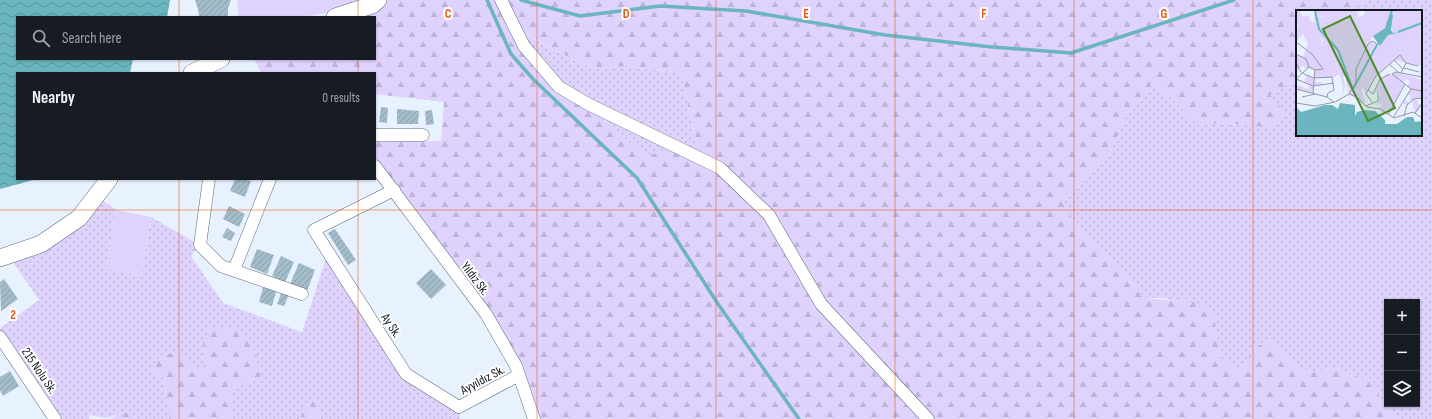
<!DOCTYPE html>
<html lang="en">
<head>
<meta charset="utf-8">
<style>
  body { margin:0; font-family:"Sofia Sans Condensed",sans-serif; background:#20242c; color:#f1f3f6 }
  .controls { position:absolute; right:12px; bottom:12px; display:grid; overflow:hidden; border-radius:0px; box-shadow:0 1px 3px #0004 }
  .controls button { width:36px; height:36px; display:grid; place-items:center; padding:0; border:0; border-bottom:1px solid #363941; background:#171b24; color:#f1f3f6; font:20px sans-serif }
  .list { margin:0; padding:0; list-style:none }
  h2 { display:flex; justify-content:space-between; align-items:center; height:52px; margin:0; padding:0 16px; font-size:17px }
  h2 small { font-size:13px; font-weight:400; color:#9ea1a6 }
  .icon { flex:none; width:22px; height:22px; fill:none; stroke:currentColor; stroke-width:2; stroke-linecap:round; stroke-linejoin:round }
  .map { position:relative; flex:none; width:1432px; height:419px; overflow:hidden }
  .search { position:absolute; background:#171b24; box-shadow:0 1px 3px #0004; left:16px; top:16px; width:360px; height:44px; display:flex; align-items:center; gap:10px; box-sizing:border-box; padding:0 14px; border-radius:0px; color:#9ea1a6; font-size:15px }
  .panel { position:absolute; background:#171b24; box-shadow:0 1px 3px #0004; left:16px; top:72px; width:360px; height:108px; border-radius:0px }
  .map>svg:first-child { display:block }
  .grass { fill:url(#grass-dots); fill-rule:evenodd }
  .forest { fill:url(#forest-firs); fill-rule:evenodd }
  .park { fill:#dfd2fd }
  .water { fill:url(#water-waves) }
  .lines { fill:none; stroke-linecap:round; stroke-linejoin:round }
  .stream { stroke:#6bb5be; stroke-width:3.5 }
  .building { fill:url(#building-hatch) }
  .minor-casing { stroke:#5d6c7e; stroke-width:13 }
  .secondary-casing { stroke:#5d6c7e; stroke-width:18 }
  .minor { stroke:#fff; stroke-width:12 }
  .secondary { stroke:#fff; stroke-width:17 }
  .grid { fill:none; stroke:#e8590c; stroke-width:1; stroke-opacity:0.55 }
  .labels { text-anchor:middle; stroke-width:4; stroke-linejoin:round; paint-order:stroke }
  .street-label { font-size:13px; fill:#11171e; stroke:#fff }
  .inset-river { fill:none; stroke:#6bb5be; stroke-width:2 }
  .inset-road { fill:none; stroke:#929aa5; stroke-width:1 }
  .view { fill:#4d8b2b; fill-opacity:0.15; stroke:#4d8b2b; stroke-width:2 }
  .inset-edge { fill:none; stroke:#11171e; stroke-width:2 }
  .grid-label { font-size:13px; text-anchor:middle; font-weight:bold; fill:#e8590c; stroke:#fff; stroke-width:4; stroke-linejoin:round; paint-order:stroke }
</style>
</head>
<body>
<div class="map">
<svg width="1432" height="419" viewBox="0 0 1432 419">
  <defs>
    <pattern id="grass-dots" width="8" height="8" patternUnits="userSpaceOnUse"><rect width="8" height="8" fill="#dfd2fd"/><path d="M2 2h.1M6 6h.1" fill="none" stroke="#beb4d8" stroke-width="1.8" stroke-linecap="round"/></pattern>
    <pattern id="forest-firs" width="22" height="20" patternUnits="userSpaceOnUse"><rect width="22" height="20" fill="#dfd2fd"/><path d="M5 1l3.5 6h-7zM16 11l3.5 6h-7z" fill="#beb4d8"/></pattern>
    <pattern id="water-waves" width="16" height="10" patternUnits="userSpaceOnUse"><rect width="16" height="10" fill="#6bb5be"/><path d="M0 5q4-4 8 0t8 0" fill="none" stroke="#57929a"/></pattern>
    <pattern id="building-hatch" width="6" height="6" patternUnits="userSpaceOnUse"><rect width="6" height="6" fill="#a2bcc9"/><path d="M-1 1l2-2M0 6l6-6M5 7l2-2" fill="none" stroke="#8aa1ac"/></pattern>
  </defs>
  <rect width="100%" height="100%" fill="#e8f2ff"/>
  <g class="grass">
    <path d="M1368 0H1432V419H1402L1390 411 1368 381 1336 368 1308 372 1270 340 1252 349 1245 365 1235 368 1221 359 1213 311 1164 298H1144L1124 271 1109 255 1080 231 1062 202 1108 157 1125 118 1152 84 1176 102 1195 125 1227 123 1273 128 1270 95 1297 79V135H1421V11H1346ZM1387 302H1417V404H1387Z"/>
    <path d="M514 27 553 50 591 68 630 66 681 73 699 158 673 146 646 157 588 104 559 87Z"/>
    <path d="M96 196 116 210 106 269 141 276 151 217 200 245 191 256 223 303 302 332 328 252 406 374 459 407 460 419H321L316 397 299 419H232V388L261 377 203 342 207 365 198 368 150 371 163 377 168 405 175 419H138L123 411C109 419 106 419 90 415L89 419H55L0 337V328L39 300 8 255 41 244Z"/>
  </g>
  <g class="forest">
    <path d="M378 0H1368L1346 11H1297V79L1270 95 1285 113 1273 128 1227 123 1195 125 1176 102 1152 84 1125 118 1108 157 1062 202 1080 231 1109 255 1124 271 1144 298 1196 302 1213 311 1221 358 1235 368 1245 365 1252 349 1270 340 1308 372 1336 368 1368 381 1390 411 1402 419H534L516 366 375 166V142L441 141 444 102 375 94V73H261L254 59H375V17H335ZM515 27 554 50 591 68 630 66 681 73 699 158 673 146 646 157 588 104 559 87Z"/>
    <path d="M210 328 239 329 256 353 261 377 232 388V419H175L168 405 163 377 150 371 160 355 178 353 198 368 207 365 203 342Z"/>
    <path d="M316 396 321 419H299Z"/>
    <path d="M123 411 138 419H111Z"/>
  </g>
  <g class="park">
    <path d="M237 0H360C324 21 279 17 239 17Z"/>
    <path d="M116 210 151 217 141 276 106 269Z"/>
  </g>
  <path class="water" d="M0 0H170L167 17H17V59H133L130 73H17V179H37L0 189Z"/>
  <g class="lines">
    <g class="stream">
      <path d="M487 0 511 54 533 79 637 178 718 304 799 419"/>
      <path d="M521 0 580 16 660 6 746 11 885 35 992 47 1071 53 1234 0"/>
    </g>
  </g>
  <g class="building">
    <path d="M195 0H231L228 8V17H199L198 9Z"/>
    <path d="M381 107 388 108 387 123 379 122Z"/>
    <path d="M397 109 419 111 418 124H397Z"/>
    <path d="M432 110 434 124 426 125 425 111Z"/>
    <path d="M235 179H245L251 181 245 197 230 191Z"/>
    <path d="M229 206 245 214 239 227 223 219Z"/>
    <path d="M227 228 235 233 231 241 222 237Z"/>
    <path d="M335 229 356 260 348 265 328 233Z"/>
    <path d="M257 249 274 255 267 274 250 267Z"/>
    <path d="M281 256 294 262 285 282 272 276Z"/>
    <path d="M299 263 315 270 307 291 290 284Z"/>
    <path d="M431 269 446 285 431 299 416 283Z"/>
    <path d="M4 279 18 299 1 311 0 282Z"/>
    <path d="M264 284 277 289 272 306 259 302Z"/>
    <path d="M283 289 290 292 284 306 277 304Z"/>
    <path d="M10 371 19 386 3 396 0 390V377Z"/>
  </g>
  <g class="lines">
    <g class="minor-casing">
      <g id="minor">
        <path d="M501 0 524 46 559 87 588 104 720 168 769 215 821 304 928 419"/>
        <path d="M375 135H423"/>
        <path d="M375 166 486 314 516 366 534 419"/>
        <path d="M209 179 200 245 221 266 302 294"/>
        <path d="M394 190 314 230 406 374 459 407"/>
        <path d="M234 270 270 179"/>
        <path d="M0 337 55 419"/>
        <path d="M459 407 519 375"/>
      </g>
    </g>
    <g class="secondary-casing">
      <g id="secondary">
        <path d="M335 17 372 5 378 0"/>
        <path d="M192 73 221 59"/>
        <path d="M0 258 41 244 79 218 109 179"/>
      </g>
    </g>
    <use href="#minor" class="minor"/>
    <use href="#secondary" class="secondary"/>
  </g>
  <path class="grid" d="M179 0V17M358 0V17M537 0V419M716 0V419M895 0V419M1074 0V419M1253 0V419M179 59V73M358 59V73M179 179V419M358 179V419M0 210H1432"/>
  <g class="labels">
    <g class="street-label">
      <text transform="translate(476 278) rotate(53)" y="5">Yıldız Sk.</text>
      <text transform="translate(392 325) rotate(57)" y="5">Ay Sk.</text>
      <text transform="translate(40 370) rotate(56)" y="5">215 Nolu Sk.</text>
      <text transform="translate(482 379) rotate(-28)" y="5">Ayyıldız Sk.</text>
    </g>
  </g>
  <g transform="translate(1296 10)">
    <rect width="126" height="126" fill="#e8f2ff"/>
    <path d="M0 0H3L7 7 13 5 14 11 21 13 26 35 29 34 37 44 43 64 37 68H18V72H26V75L18 76 17 83 0 79 2 75 12 79 14 75 8 73 11 66 18 68 19 60 13 57 10 59 8 56 0 59V44L7 47 12 34 7 24 0 32V19L3 15 0 14ZM20 0H51L55 6 57 20 52 36 41 34 40 25 33 27 25 20 24 11 28 12 30 7 26 5 23 7ZM105 0H126V12L97 23 95 13 102 8ZM126 27V67H124L125 56 98 50 100 38 109 40ZM92 64H98L88 78 97 81 89 86 91 89 97 85 99 93 94 101 90 99 88 103 82 97 86 96 85 94 81 95 84 82H78L84 69ZM106 64 124 69 126 74V88L119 89 122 91 124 99 119 103 116 90 111 95 107 94V90L113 92 115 86 111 84 115 79 111 76 114 71 106 67Z" fill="#dfd2fd"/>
    <path d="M18 0 23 7 30 6 28 12 24 11 26 21 32 26 34 24 40 25 42 34 52 36 57 20 54 19 55 6 51 0H61L62 7 67 6 70 0H105L102 8 95 12V6L92 17 77 26 74 31 84 36 92 25 126 12 124 29 126 35 124 32 121 33 104 43 103 39 100 38 98 50 80 66 70 84 67 78 65 79 69 91 67 94 53 84 49 66H47L49 76 46 88 47 76 39 49 30 35 26 34 27 30 20 21 21 13 18 11ZM98 62 106 64 110 69 99 93 95 90 96 85 91 90 86 85 97 82 88 78Z" fill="#dfd2fd"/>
    <path d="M97 4 95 20 97 23 104 22 92 25 84 36 77 26 91 17 94 6ZM44 93 59 95V106L61 102 68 100 79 101 89 110V114H101L111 107H117L119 112 126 111V126H0V97L5 102 29 95H36L42 99Z" fill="#6bb5be"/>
    <path class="inset-river" d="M19 0 23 19 42 40 56 77M90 18 96 0M102 22 126 13M57 79 82 33"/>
    <path class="inset-road" d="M0 32 16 44 27 59 19 60 13 57 0 69M0 44 10 49 13 57M98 50 107 59M0 52 4 61 10 65 18 68 36 67 38 80 32 83 31 87M93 54 102 62M108 58 123 62M105 63 110 53 122 56M126 67 100 62 96 64 115 79 126 81M0 69 17 76 38 73M0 79 31 87 38 92M72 80 77 84 84 69 94 64M17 83 19 60M53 84 60 72V59L72 34 76 31 80 33M6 87 19 84M76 92 70 84 80 66 104 45 110 53M0 93 19 96 39 92 53 84 61 87 71 97 84 99 98 108 117 102 126 108M70 96 82 91V82M119 103 126 93M92 105 109 74M108 106 111 95 118 89 126 88M97 108 115 79"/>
    <path class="view" d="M54 6 99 98 72 111 27 19Z"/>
    <rect width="126" height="126" class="inset-edge"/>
  </g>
  <g class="grid-label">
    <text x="448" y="18">C</text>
    <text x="626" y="18">D</text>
    <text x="806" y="18">E</text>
    <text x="984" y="18">F</text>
    <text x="1164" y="18">G</text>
    <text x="13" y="319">2</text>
  </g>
</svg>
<div class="controls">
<button>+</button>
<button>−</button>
<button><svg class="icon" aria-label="layers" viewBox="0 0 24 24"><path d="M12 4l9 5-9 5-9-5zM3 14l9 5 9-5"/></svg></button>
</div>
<div class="search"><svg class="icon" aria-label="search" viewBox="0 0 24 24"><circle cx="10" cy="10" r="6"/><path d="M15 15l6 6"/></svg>Search here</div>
<section class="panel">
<h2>Nearby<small>0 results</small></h2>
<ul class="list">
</ul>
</section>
</div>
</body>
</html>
